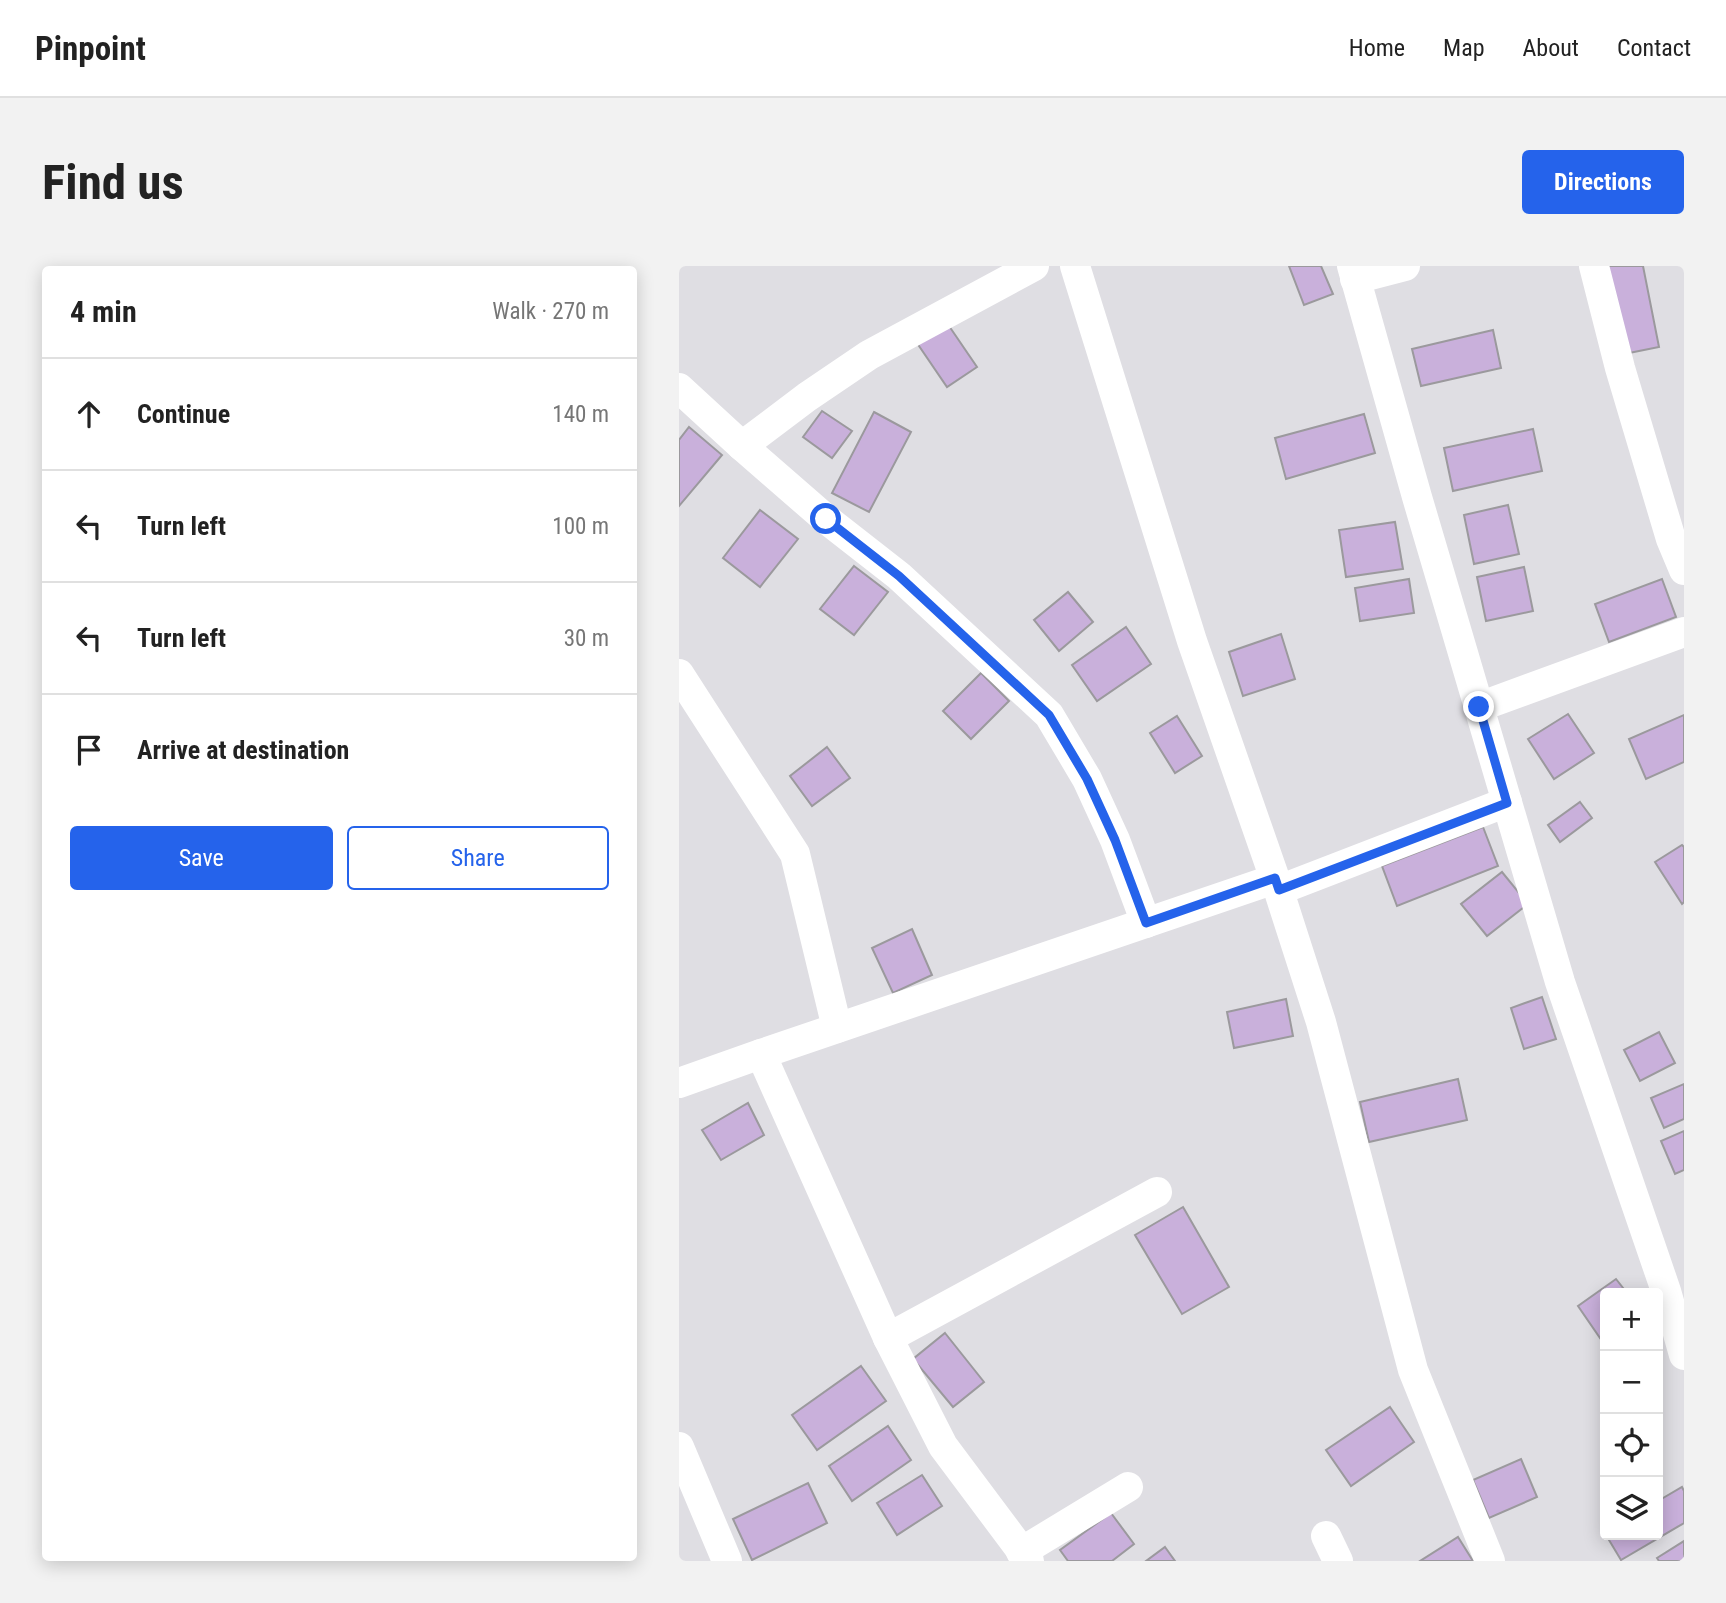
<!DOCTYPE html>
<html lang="en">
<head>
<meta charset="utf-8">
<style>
  body { margin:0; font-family:"Roboto Condensed",sans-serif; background:#f2f2f2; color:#222 }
  .controls { position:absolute; right:21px; bottom:21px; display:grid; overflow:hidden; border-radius:7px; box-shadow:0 4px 18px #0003 }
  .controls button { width:63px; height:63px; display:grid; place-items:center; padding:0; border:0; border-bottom:2px solid #e0e0e0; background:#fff; color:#222; font:35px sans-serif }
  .stop { position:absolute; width:21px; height:21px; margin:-16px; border:5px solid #2563eb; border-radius:50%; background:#fff }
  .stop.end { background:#2563eb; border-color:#fff; box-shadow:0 2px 7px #0008 }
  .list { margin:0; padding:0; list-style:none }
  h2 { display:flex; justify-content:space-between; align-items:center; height:91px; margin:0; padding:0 28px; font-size:30px }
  h2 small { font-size:23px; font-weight:400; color:#767676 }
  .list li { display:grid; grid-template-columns:46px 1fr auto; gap:21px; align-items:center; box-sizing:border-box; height:112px; padding:0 28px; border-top:2px solid #e0e0e0 }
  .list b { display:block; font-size:26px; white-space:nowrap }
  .list em { font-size:23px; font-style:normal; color:#767676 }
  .actions { display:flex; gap:14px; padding:21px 28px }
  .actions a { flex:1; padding:16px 0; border:2px solid #2563eb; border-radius:7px; text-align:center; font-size:24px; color:#2563eb }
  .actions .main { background:#2563eb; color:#fff }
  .icon { flex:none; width:38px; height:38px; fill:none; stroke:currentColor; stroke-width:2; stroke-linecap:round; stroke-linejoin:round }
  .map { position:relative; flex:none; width:1005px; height:1295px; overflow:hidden; border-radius:7px }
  header { display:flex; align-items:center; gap:42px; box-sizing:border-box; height:98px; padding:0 35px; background:#fff; border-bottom:2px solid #e0e0e0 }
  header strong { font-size:33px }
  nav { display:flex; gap:38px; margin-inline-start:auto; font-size:24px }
  .intro { display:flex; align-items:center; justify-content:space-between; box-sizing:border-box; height:168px; padding:0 42px }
  h1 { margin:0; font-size:49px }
  .button { padding:18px 32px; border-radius:7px; background:#2563eb; color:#fff; font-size:24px; font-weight:700 }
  main { display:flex; gap:42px; padding:0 42px }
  aside { flex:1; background:#fff; border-radius:7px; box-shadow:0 4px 18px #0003 }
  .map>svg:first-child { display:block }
  .building { fill:#c9b0db; stroke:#9b999d; stroke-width:2 }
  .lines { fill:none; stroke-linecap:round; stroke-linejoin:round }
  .street { stroke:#fff; stroke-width:30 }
  .route { stroke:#2563eb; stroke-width:9 }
</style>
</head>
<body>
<header>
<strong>Pinpoint</strong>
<nav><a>Home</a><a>Map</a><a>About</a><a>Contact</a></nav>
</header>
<div class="intro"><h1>Find us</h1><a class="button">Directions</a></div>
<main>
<aside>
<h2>4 min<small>Walk · 270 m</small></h2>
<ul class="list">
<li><svg class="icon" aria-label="ahead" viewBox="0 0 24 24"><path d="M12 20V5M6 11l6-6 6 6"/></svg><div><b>Continue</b></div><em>140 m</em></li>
<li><svg class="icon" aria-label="left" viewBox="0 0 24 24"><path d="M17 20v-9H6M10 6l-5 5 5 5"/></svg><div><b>Turn left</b></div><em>100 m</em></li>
<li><svg class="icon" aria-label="left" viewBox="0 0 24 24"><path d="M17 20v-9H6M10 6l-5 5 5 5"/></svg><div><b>Turn left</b></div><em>30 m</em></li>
<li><svg class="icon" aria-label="arrive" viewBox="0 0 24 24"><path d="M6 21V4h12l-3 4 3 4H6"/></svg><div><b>Arrive at destination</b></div></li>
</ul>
<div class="actions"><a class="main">Save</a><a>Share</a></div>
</aside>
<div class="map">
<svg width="1005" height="1295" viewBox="0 0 1005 1295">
  <rect width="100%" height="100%" fill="#dfdee3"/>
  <g class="building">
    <path d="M610 0H642L654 28 625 39Z"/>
    <path d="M929 0H964L980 81 940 89Z"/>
    <path d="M268 57 298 101 268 121 238 77Z"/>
    <path d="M814 64 822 102 742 120 733 83Z"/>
    <path d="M143 145 173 165 153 192 124 171Z"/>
    <path d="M195 146 232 166 190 246 153 227Z"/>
    <path d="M685 148 696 187 607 213 596 172Z"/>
    <path d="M10 161 43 189 0 240V174Z"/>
    <path d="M854 163 863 205 774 225 765 182Z"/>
    <path d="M829 239 840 288 795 298 785 249Z"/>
    <path d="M81 244 119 273 81 321 44 292Z"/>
    <path d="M716 256 724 303 667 311 660 264Z"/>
    <path d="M175 300 209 326 175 369 141 343Z"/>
    <path d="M845 301 854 345 807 355 798 311Z"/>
    <path d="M730 313 735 347 681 355 676 322Z"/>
    <path d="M983 313 997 351 930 376 916 338Z"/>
    <path d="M389 326 414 356 380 385 355 354Z"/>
    <path d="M447 361 472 398 418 435 393 399Z"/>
    <path d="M602 368 616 413 564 430 550 386Z"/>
    <path d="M302 407 330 435 292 473 264 445Z"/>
    <path d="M889 448 915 487 875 513 849 473Z"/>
    <path d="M1005 449V496L967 513 950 473Z"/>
    <path d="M498 450 523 490 496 507 471 467Z"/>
    <path d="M148 481 171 512 133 540 111 510Z"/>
    <path d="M901 536 913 552 881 576 869 559Z"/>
    <path d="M804 561 819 600 718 640 703 600Z"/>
    <path d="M1003 579 1005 581V636L1003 638 976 596Z"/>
    <path d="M823 606 849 638 808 670 782 638Z"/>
    <path d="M233 663 253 709 214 727 193 682Z"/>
    <path d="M863 731 877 773 845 783 832 742Z"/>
    <path d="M607 733 614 770 555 782 548 746Z"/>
    <path d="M980 766 996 797 961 815 945 784Z"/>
    <path d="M779 813 788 854 690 876 681 836Z"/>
    <path d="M1005 818V853L985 862 972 832Z"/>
    <path d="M69 837 85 869 42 894 23 864Z"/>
    <path d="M1005 865V904L996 908 982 875Z"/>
    <path d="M504 941 550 1021 503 1048 456 969Z"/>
    <path d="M937 1013 948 1027H926V1068L921 1072 899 1040Z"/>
    <path d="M266 1067 305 1116 274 1141 234 1093Z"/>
    <path d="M182 1100 207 1135 138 1184 113 1149Z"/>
    <path d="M711 1141 735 1176 672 1220 647 1184Z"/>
    <path d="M209 1160 232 1194 173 1235 150 1200Z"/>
    <path d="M842 1193 858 1231 810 1252 794 1214Z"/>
    <path d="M243 1209 263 1240 218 1269 198 1237Z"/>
    <path d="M129 1217 148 1257 73 1294 54 1253Z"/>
    <path d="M1003 1221 1005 1225V1257L942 1294 927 1269H979V1235Z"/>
    <path d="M432 1247 455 1278 433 1295H389L381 1284Z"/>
    <path d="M779 1271 794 1295H741Z"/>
    <path d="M1005 1275V1295H980L978 1292Z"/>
    <path d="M486 1281 496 1295H467Z"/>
  </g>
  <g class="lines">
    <g class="street">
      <path d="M396 0 513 375 596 613 642 756 734 1104 811 1295"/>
      <path d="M673 0 738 231 881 716 987 1025 1005 1089"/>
      <path d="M915 0 941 102 992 273 1005 304"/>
      <path d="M676 13 726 0"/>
      <path d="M0 122 63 180 147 253 220 310 370 449 408 513 436 574 467 657"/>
      <path d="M63 180 128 131 190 89 355 0"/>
      <path d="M0 408 116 588 158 762"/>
      <path d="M800 441 1005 366"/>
      <path d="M600 624 828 536"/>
      <path d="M0 817 82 788"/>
      <path d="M209 1072 478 926"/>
      <path d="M0 1181 48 1295"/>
      <path d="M647 1270 659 1295"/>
      <path d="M342 1286 449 1221"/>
      <path d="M350 1295 264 1180 209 1072 82 788 596 613"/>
    </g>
  </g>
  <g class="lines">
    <path class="route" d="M147 253 220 310 370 449 408 513 436 574 467 657 596 612 600 624 828 537 800 441"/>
  </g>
</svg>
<div class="controls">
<button>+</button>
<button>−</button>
<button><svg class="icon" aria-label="locate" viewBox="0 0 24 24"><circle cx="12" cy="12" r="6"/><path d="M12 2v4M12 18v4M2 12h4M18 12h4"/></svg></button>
<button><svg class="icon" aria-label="layers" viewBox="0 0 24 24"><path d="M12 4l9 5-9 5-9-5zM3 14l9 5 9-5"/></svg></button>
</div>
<div class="stop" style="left:147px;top:253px"></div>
<div class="stop end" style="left:800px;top:441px"></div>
</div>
</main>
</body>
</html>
